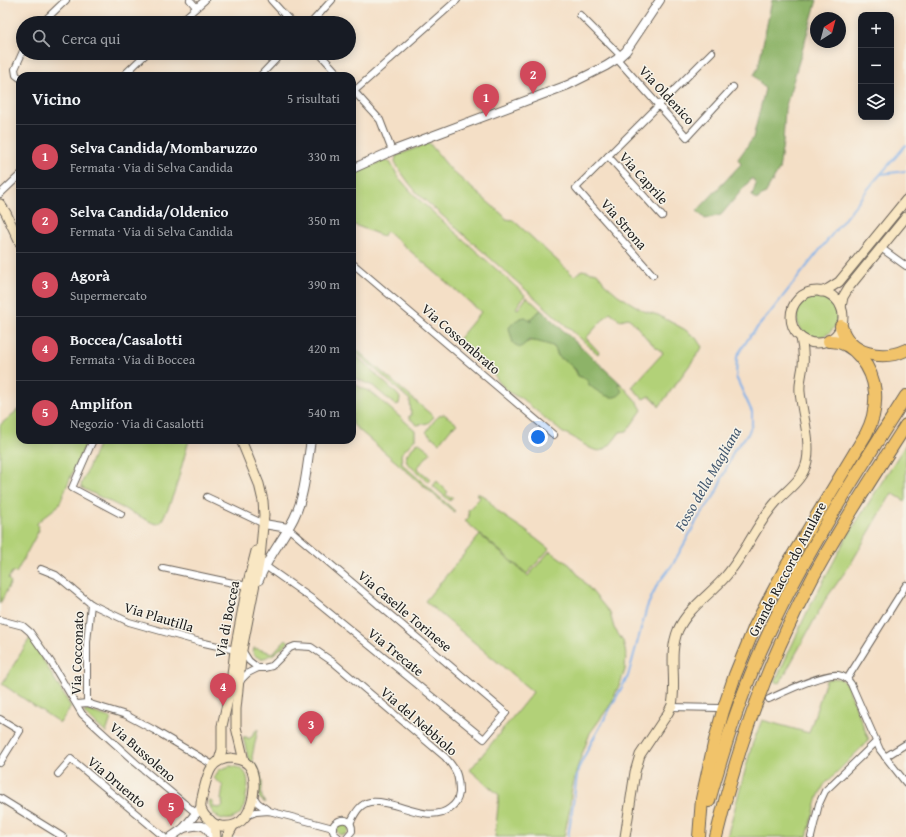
<!DOCTYPE html>
<html lang="it">
<head>
<meta charset="utf-8">
<style>
  body { margin:0; font-family:"Gentium Book Plus",serif; background:#20242c; color:#f1f3f6 }
  .controls { position:absolute; right:12px; top:12px; display:grid; overflow:hidden; border-radius:8px; box-shadow:0 2px 10px #0003 }
  .controls button { width:36px; height:36px; display:grid; place-items:center; padding:0; border:0; border-bottom:1px solid #363941; background:#171b24; color:#f1f3f6; font:20px sans-serif }
  .compass { position:absolute; left:810px; top:12px; width:36px; height:36px; border-radius:50%; background:#171b24; box-shadow:0 2px 10px #0003; rotate:36deg }
  .you { position:absolute; left:538px; top:437px; width:14px; height:14px; margin:-10px; border:3px solid #fff; border-radius:50%; background:#1a73e8; box-shadow:0 0 0 6px #1a73e833 }
  .badge { display:grid; place-items:center; width:26px; height:26px; border-radius:50%; background:#d1495b; color:#fff; font-size:13px; font-weight:700 }
  .pin { position:absolute; translate:-50% -33px; filter:drop-shadow(0 1px 2px #0008) }
  .pin::after { content:''; position:absolute; top:21px; width:14px; height:12px; background:inherit; clip-path:polygon(0 0,100% 0,50% 100%) }
  .list { margin:0; padding:0; list-style:none }
  h2 { display:flex; justify-content:space-between; align-items:center; height:52px; margin:0; padding:0 16px; font-size:17px }
  h2 small { font-size:13px; font-weight:400; color:#9ea1a6 }
  .list li { display:grid; grid-template-columns:26px 1fr auto; gap:12px; align-items:center; box-sizing:border-box; height:64px; padding:0 16px; border-top:1px solid #363941 }
  .list b { display:block; font-size:15px; white-space:nowrap }
  .list p { margin:0; font-size:13px; white-space:nowrap; color:#9ea1a6 }
  .list em { font-size:13px; font-style:normal; color:#9ea1a6 }
  .icon { flex:none; width:22px; height:22px; fill:none; stroke:currentColor; stroke-width:2; stroke-linecap:round; stroke-linejoin:round }
  .map { position:relative; flex:none; width:906px; height:837px; overflow:hidden }
  .search { position:absolute; background:#171b24; box-shadow:0 2px 10px #0003; left:16px; top:16px; width:340px; height:44px; display:flex; align-items:center; gap:10px; box-sizing:border-box; padding:0 14px; border-radius:22px; color:#9ea1a6; font-size:15px }
  .panel { position:absolute; background:#171b24; box-shadow:0 2px 10px #0003; left:16px; top:72px; width:340px; height:372px; border-radius:12px }
  .map>svg:first-child { display:block }
  .green { fill:#b2d178; stroke:#67764a }
  .forest { fill:#8db368; stroke:#546842 }
  .lines { fill:none; stroke-linecap:round; stroke-linejoin:round }
  .stream { stroke:#7cafe9; stroke-width:2 }
  .minor-tunnel { stroke:#c9b8a4; stroke-width:6; stroke-dasharray:6 3; stroke-linecap:butt }
  .minor-casing { stroke:#686058; stroke-width:8 }
  .tertiary-casing { stroke:#686058; stroke-width:10 }
  .secondary-casing { stroke:#686058; stroke-width:11 }
  .motorway-casing { stroke:#686058; stroke-width:14 }
  .minor { stroke:#fff; stroke-width:6 }
  .tertiary { stroke:#fff; stroke-width:8 }
  .secondary { stroke:#f9e7c3; stroke-width:9 }
  .motorway { stroke:#f1c36a; stroke-width:12 }
  .labels { text-anchor:middle; stroke-width:3; stroke-linejoin:round; paint-order:stroke }
  .street-label { font-size:14px; fill:#1c1c1c; stroke:#f7f3e8 }
  .water-label { font-size:15px; font-style:italic; fill:#42576e; stroke:#f7f3e8 }
</style>
</head>
<body>
<div class="map">
<svg width="906" height="837" viewBox="0 0 906 837">
  <rect width="100%" height="100%" fill="#f7f3e8"/>
  <filter id="ink" filterUnits="userSpaceOnUse"><feTurbulence type="fractalNoise" baseFrequency=".025" numOctaves="2"/><feDisplacementMap in="SourceGraphic" scale="8" xChannelSelector="R" yChannelSelector="G"/><feConvolveMatrix kernelMatrix="1 2 1 2 8 2 1 2 1" color-interpolation-filters="sRGB"/></filter>
  <filter id="wash" filterUnits="userSpaceOnUse"><feTurbulence type="fractalNoise" baseFrequency=".012" numOctaves="4" result="noise"/><feDisplacementMap in="SourceGraphic" scale="16" xChannelSelector="R" yChannelSelector="G"/><feGaussianBlur stdDeviation="0.9" result="paint"/><feColorMatrix in="noise" values="0 0 0 0 0 0 0 0 0 0 0 0 0 0 0 0 0 1.4 0 .05"/><feComposite in="paint" operator="in"/></filter>
  <g filter="url(#wash)">
    <rect width="100%" height="100%" fill="#f4dfc6"/>
    <g class="green">
      <path d="M429 143 452 171 504 216 506 219 513 220 574 276 582 270 597 273 602 279 604 283 618 295 644 311 658 315 684 329 696 338 702 347 700 351 659 407C657 402 654 399 649 396L643 399 632 387 663 353 649 341 632 321 628 318 620 320 610 312 586 338 599 352 598 354 418 194 409 183 399 169 395 162 396 156Z"/>
      <path d="M385 160 390 162 399 178 416 197 525 295 516 308 518 309 527 297 541 310 531 318V322H529L526 343C533 338 548 342 554 347 557 350 556 353 558 356 560 359 566 360 569 363 573 367 576 371 578 376L585 378 589 381 618 386V383L621 384 638 403 642 410 627 431 620 432C616 437 611 445 605 449 593 457 576 435 563 433L521 398C510 395 499 384 494 374L456 342 481 312 387 231 383 236 352 224V177L357 172Z"/>
      <circle cx="817" cy="317" r="20"/>
      <path d="M352 346 434 417 428 423 417 425 408 417 411 416 410 400 352 349Z"/>
      <path d="M352 352 397 394 400 398 399 404 395 405 373 386 352 377Z"/>
      <path d="M352 383 372 393 415 430V439L401 454 402 464 455 511 454 512 352 424Z"/>
      <path d="M20 408V440H88L76 464 59 505 39 521 37 524 39 530 16 573 12 572 8 579 11 582 0 604V425Z"/>
      <path d="M444 414 457 424 454 427 453 426 439 443 426 432 427 431C431 425 437 415 444 414Z"/>
      <path d="M100 440H189L176 487 169 506 161 522 157 524 153 523 82 488 81 485Z"/>
      <path d="M418 442 431 452 417 468 430 479 428 482 407 463 406 458 407 454Z"/>
      <path d="M906 444V500L905 501 892 493 850 565 825 600 780 683 775 682 808 610 845 540Z"/>
      <path d="M437 481 448 492 446 494 450 498 452 496 453 497 450 501 433 486Z"/>
      <path d="M477 494H479L486 497 498 512 526 531 549 549 527 574 465 521 469 517 468 510 480 498Z"/>
      <path d="M480 535 528 576 550 551 570 565 610 613 614 628 623 641 626 654 625 670 621 681 611 704 590 733 578 765 571 793 570 808 564 837H495L499 795 470 770 533 692 425 601Z"/>
      <path d="M30 638 71 707 60 723 2 684Z"/>
      <path d="M286 639 289 642 271 656 270 655C264 660 257 659 253 653L254 648 273 653Z"/>
      <path d="M834 678 841 679 847 685 869 740 824 785 818 797 807 837H727L752 745 762 720 809 733 826 680Z"/>
      <path d="M86 710 111 718 106 733 84 713Z"/>
      <path d="M258 729 252 757 253 762 251 763 248 758 243 737H247L248 739 253 736V733Z"/>
      <path d="M254 763C258 769 261 774 262 781 263 791 259 794 265 803L259 798V777L252 764Z"/>
      <path d="M230 766C249 767 250 781 246 796 245 801 245 806 242 811 237 819 226 822 218 817 212 814 210 808 209 801L213 802V807L219 808 223 806 222 803 223 801 221 800 223 786 214 778 219 770Z"/>
      <circle cx="343" cy="829" r="6"/>
    </g>
    <g class="forest">
      <path d="M772 0H817L785 109 783 143 779 170 765 194 756 200 752 196 756 184 752 178 721 215 705 219 697 211 741 164 738 159 753 138 765 89 754 75 758 68Z"/>
      <path d="M541 310 621 384 618 383 622 392C614 404 598 392 589 385 588 379 584 378 578 376L576 370 568 363 558 356 556 350 553 346 539 342 529 340 520 348 513 343 509 328C512 323 519 317 526 317L531 322V318Z"/>
    </g>
    <g class="lines">
      <g class="stream">
        <path d="M881 174 906 171"/>
        <path d="M568 837 578 769 590 745 628 676 647 607 657 585 673 564 688 537 697 520 715 495 734 450 748 434 752 424V412L736 377 737 356 750 336 769 314 872 184 906 145"/>
      </g>
    </g>
  </g>
  <g filter="url(#ink)">
    <g class="lines">
      <path class="minor-tunnel" d="M723 707 769 699"/>
      <g class="minor-casing">
        <g id="minor">
          <path d="M190 0 196 7"/>
          <path d="M271 0 292 23"/>
          <path d="M580 15 621 56"/>
          <path d="M42 23 66 0"/>
          <path d="M179 23 205 0"/>
          <path d="M311 23 332 0"/>
          <path d="M319 53 340 76"/>
          <path d="M617 59 687 137 733 87"/>
          <path d="M123 76 147 53"/>
          <path d="M260 76 282 53"/>
          <path d="M20 78 16 75 15 69 23 51"/>
          <path d="M352 89 380 120 392 151"/>
          <path d="M352 93 457 0"/>
          <path d="M608 156 662 216"/>
          <path d="M0 194 20 175"/>
          <path d="M881 248 906 266"/>
          <path d="M352 263 554 435"/>
          <path d="M653 275 576 188 712 52"/>
          <path d="M93 440 72 488 121 514"/>
          <path d="M207 497 264 524"/>
          <path d="M264 565 315 601 484 739 506 713 288 528"/>
          <path d="M163 568 247 586"/>
          <path d="M41 569 56 575 91 604 129 622 200 642 235 650"/>
          <path d="M0 620 23 626 30 632 51 662 82 714 136 763 197 814"/>
          <path d="M242 650 249 661 258 668"/>
          <path d="M847 679 906 585"/>
          <path d="M239 684 242 679 248 673 258 668H264L272 666 290 648 295 646 311 647 333 662 445 757C457 770 459 776 459 793 458 800 456 804 450 808 429 825 395 799 370 802 359 804 355 814 350 823"/>
          <path d="M769 699C784 692 823 673 838 675 844 676 848 679 851 684L880 750 906 783"/>
          <path d="M87 703V642L91 604"/>
          <path d="M77 704 87 703 126 715 154 730 213 765"/>
          <path d="M671 707 718 708"/>
          <path d="M0 719 20 731 0 763"/>
          <path d="M885 757 906 744"/>
          <path d="M58 774 71 759 164 837"/>
          <path d="M253 796 258 803 269 811"/>
          <path d="M0 798 63 837"/>
          <path d="M246 816 256 812 269 811 333 828"/>
          <path d="M338 837C320 824 353 809 352 831L347 837"/>
          <path d="M811 837 819 804 825 791 876 742"/>
        </g>
      </g>
      <g class="tertiary-casing">
        <g id="tertiary">
          <path d="M352 169 392 151 568 85 606 66 617 59 626 51 660 0"/>
          <path d="M264 524 288 528"/>
          <path d="M259 580C268 556 283 540 294 518 305 496 307 464 311 440"/>
          <path d="M184 828C198 825 206 822 212 837"/>
          <path d="M171 837 184 828 201 807"/>
        </g>
      </g>
      <g class="secondary-casing">
        <g id="secondary">
          <path d="M0 204 6 213 20 243"/>
          <circle cx="817" cy="317" r="26"/>
          <path d="M821 292 828 289 839 282 906 200"/>
          <path d="M841 307 843 297 849 287 906 217"/>
          <path d="M241 440 259 484 263 501 264 515 260 558 242 650 236 709V727L244 761"/>
          <path d="M231 758C235 759 239 759 243 761 260 769 255 804 245 817 239 825 230 827 221 826 213 825 203 816 201 808 200 803 203 794 204 789 208 773 211 759 231 758Z"/>
          <path d="M219 760 222 750V726L230 691 235 650 247 586 256 551"/>
          <path d="M210 820 215 827 216 837"/>
          <path d="M227 837 233 826"/>
          <path d="M625 837 635 772 640 755 668 713 672 705C677 681 668 654 678 630 688 608 711 594 726 576 746 553 756 524 777 501 789 488 803 480 807 461 811 439 802 414 800 392 799 383 802 374 803 365 804 356 803 347 801 338"/>
        </g>
      </g>
      <g class="motorway-casing">
        <g id="motorway">
          <path d="M841 326C849 355 882 361 906 350"/>
          <path d="M709 801C725 743 744 685 770 630 808 548 858 472 906 396"/>
          <path d="M699 837 702 799 714 744 723 711 735 675 755 626 787 565 866 434C873 421 876 406 875 392 873 369 854 340 829 341"/>
          <path d="M716 837C737 747 769 659 813 577 841 525 874 475 906 425"/>
        </g>
      </g>
      <use href="#minor" class="minor"/>
      <use href="#tertiary" class="tertiary"/>
      <use href="#secondary" class="secondary"/>
      <use href="#motorway" class="motorway"/>
    </g>
  </g>
  <g class="labels">
    <g class="street-label">
      <text transform="translate(667 95) rotate(47)" y="5">Via Oldenico</text>
      <text transform="translate(644 178) rotate(48)" y="5">Via Caprile</text>
      <text transform="translate(624 224) rotate(49)" y="5">Via Strona</text>
      <text transform="translate(461 339) rotate(41)" y="5">Via Cossombrato</text>
      <text transform="translate(787 569) rotate(-62)" y="5">Grande Raccordo Anulare</text>
      <text transform="translate(405 611) rotate(40)" y="5">Via Caselle Torinese</text>
      <text transform="translate(159 617) rotate(17)" y="5">Via Plautilla</text>
      <text transform="translate(227 619) rotate(-79)" y="5">Via di Boccea</text>
      <text transform="translate(396 652) rotate(39)" y="5">Via Trecate</text>
      <text transform="translate(77 653) rotate(-88)" y="5">Via Cocconato</text>
      <text transform="translate(419 721) rotate(41)" y="5">Via del Nebbiolo</text>
      <text transform="translate(143 752) rotate(41)" y="5">Via Bussoleno</text>
      <text transform="translate(117 782) rotate(40)" y="5">Via Druento</text>
    </g>
    <g class="water-label">
      <text transform="translate(708 479) rotate(-60)" y="5">Fosso della Magliana</text>
    </g>
  </g>
</svg>
<div class="controls">
<button>+</button>
<button>−</button>
<button><svg class="icon" aria-label="layers" viewBox="0 0 24 24"><path d="M12 4l9 5-9 5-9-5zM3 14l9 5 9-5"/></svg></button>
</div>
<svg class="compass" viewBox="-18 -18 36 36"><path d="M0-13l5 13h-10z" fill="#e53935"/><path d="M0 13l5-13h-10z" fill="#9ea1a6"/></svg>
<div class="you"></div>
<div class="pin badge" style="left:486px;top:117px">1</div>
<div class="pin badge" style="left:533px;top:94px">2</div>
<div class="pin badge" style="left:311px;top:744px">3</div>
<div class="pin badge" style="left:223px;top:706px">4</div>
<div class="pin badge" style="left:171px;top:826px">5</div>
<div class="search"><svg class="icon" aria-label="search" viewBox="0 0 24 24"><circle cx="10" cy="10" r="6"/><path d="M15 15l6 6"/></svg>Cerca qui</div>
<section class="panel">
<h2>Vicino<small>5 risultati</small></h2>
<ul class="list">
<li><span class="badge">1</span><div><b>Selva Candida/Mombaruzzo</b><p>Fermata · Via di Selva Candida</p></div><em>330 m</em></li>
<li><span class="badge">2</span><div><b>Selva Candida/Oldenico</b><p>Fermata · Via di Selva Candida</p></div><em>350 m</em></li>
<li><span class="badge">3</span><div><b>Agorà</b><p>Supermercato</p></div><em>390 m</em></li>
<li><span class="badge">4</span><div><b>Boccea/Casalotti</b><p>Fermata · Via di Boccea</p></div><em>420 m</em></li>
<li><span class="badge">5</span><div><b>Amplifon</b><p>Negozio · Via di Casalotti</p></div><em>540 m</em></li>
</ul>
</section>
</div>
</body>
</html>
